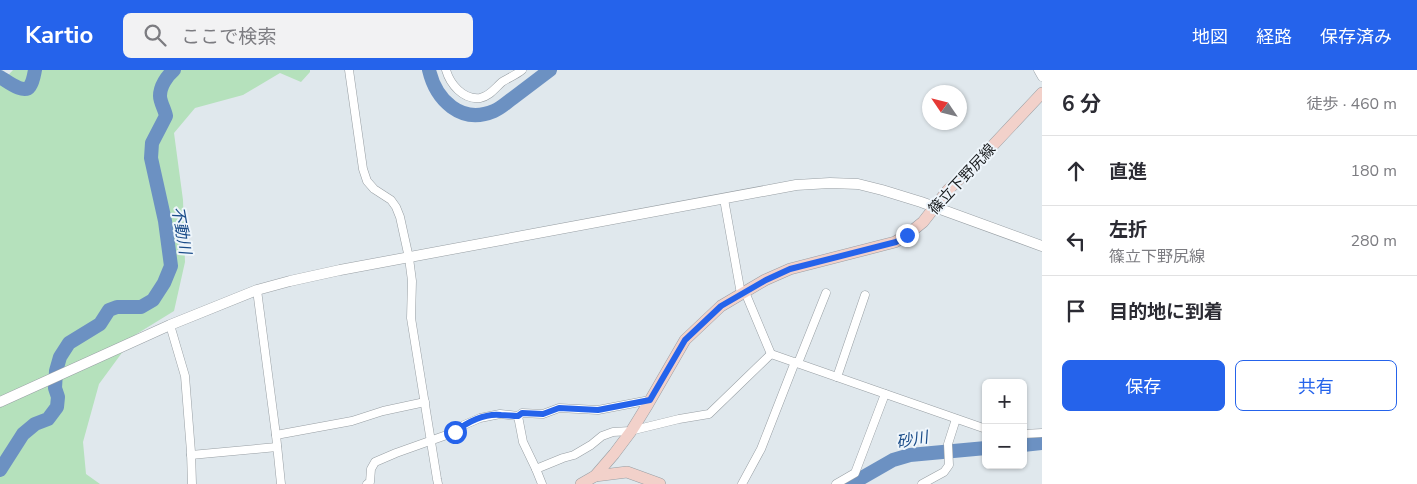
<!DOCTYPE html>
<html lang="ja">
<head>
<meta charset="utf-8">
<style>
  body { margin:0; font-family:"Nunito Sans","Noto Sans JP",sans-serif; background:#f2f2f3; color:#2b2b33 }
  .controls { position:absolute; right:15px; bottom:15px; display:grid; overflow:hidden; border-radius:8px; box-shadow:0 1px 4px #0004 }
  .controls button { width:45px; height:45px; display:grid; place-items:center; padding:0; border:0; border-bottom:1px solid #e1e1e2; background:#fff; color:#2b2b33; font:25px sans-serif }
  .compass { position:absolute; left:922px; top:15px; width:45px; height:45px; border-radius:50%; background:#fff; box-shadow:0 1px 4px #0004; rotate:305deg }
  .stop { position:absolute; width:15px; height:15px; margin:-11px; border:4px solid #2563eb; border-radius:50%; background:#fff }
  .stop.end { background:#2563eb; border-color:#fff; box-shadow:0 1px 5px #0008 }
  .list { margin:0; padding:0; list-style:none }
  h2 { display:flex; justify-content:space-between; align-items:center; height:65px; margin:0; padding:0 20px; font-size:21px }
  h2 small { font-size:16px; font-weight:400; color:#7c7c81 }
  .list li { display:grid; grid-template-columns:32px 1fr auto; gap:15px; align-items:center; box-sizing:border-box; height:70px; padding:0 20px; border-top:1px solid #e1e1e2 }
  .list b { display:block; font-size:19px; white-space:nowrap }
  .list p { margin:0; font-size:16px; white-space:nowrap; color:#7c7c81 }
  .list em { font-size:16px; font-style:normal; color:#7c7c81 }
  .actions { display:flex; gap:10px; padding:15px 20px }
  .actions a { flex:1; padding:11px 0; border:1px solid #2563eb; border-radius:8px; text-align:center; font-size:18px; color:#2563eb }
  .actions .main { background:#2563eb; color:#fff }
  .icon { flex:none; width:28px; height:28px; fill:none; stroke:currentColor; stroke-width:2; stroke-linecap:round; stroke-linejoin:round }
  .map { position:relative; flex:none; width:1042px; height:414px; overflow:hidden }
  header { display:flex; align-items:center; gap:30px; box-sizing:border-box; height:70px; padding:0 25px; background:#2563eb; color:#fff }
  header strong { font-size:24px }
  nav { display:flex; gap:28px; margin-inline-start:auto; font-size:18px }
  .search { width:350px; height:45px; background:#f2f2f3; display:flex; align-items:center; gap:12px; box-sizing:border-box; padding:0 18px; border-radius:8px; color:#7c7c81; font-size:19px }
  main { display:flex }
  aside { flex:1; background:#fff }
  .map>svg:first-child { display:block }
  .green { fill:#b5e1bc }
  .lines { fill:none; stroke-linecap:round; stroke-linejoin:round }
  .river { stroke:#6c91c2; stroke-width:14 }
  .minor-casing { stroke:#989fa4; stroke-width:9 }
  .tertiary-casing { stroke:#989fa4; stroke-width:11 }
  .secondary-casing { stroke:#989fa4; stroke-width:12 }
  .minor { stroke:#fff; stroke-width:8 }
  .tertiary { stroke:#fff; stroke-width:10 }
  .secondary { stroke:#f2d1ca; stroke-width:11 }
  .route { stroke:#2563eb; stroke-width:6 }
  .labels { text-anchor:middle; stroke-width:4; stroke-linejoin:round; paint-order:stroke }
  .street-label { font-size:15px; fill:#191c1e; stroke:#eef5fb }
  .water-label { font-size:16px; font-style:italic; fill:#1a4c89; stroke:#eef5fb }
</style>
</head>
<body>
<header>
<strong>Kartio</strong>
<div class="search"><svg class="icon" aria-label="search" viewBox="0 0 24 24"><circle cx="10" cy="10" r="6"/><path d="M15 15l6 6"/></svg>ここで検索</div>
<nav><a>地図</a><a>経路</a><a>保存済み</a></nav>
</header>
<main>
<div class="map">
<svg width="1042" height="414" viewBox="0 0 1042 414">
  <rect width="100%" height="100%" fill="#e0e8ed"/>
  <path class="green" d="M13 0H310V2L301 12 280 3 243 25 195 38 174 63 183 130 185 192 174 241 135 265 99 314 83 372 86 404 100 414H0V14Z"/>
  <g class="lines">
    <g class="river">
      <path d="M429 0C436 30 461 55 494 41 501 38 507 32 513 28 525 19 538 9 550 0"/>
      <path d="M0 7C7 11 24 25 30 16 33 12 34 5 35 0"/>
      <path d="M1023 375 1042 373"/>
      <path d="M0 400 23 364 35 354 48 349 57 337 58 327 55 318 56 301 60 287 69 273 100 254 109 240 117 237H141L153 230 164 213 171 196 165 151 151 88 152 73 166 46C165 40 160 32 160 26 160 16 167 6 174 0"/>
      <path d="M851 414 893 390 910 385 986 378"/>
    </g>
    <g class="minor-casing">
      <g id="minor">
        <path d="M349 0 363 99 367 111 374 119 391 130 396 137 400 147 409 188 412 211 411 248 437 409 438 414"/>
        <path d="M446 0C450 14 463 30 480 28 490 26 495 18 502 12 508 8 516 5 522 0"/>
        <path d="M1038 0 1042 7"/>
        <path d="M724 129 741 224"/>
        <path d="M257 220 276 365 281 414"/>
        <path d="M745 222 771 284 986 359"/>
        <path d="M170 255 185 306 191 382 192 414"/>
        <path d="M798 293 826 223"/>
        <path d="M837 307 865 225"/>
        <path d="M518 346 522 343 543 344 559 338 598 340 650 330"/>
        <path d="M1023 364 1042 363"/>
        <path d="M276 365 352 351 383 341 425 332"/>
        <path d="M191 385 277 377"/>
        <path d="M536 399 542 414"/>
        <path d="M367 414 370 412 371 399 375 392 396 383 455 362 464 355 480 348 500 344 518 346 523 372 536 399 563 388 574 385 591 375 602 366 613 362 630 361 679 349 709 344 771 284"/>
        <path d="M742 414 761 379 795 292"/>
        <path d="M836 414 855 403 885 324"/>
        <path d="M922 414 944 402 949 395 948 374 956 349"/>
      </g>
    </g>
    <g class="tertiary-casing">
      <path id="tertiary" d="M0 332 170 255 257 220 290 211 340 200 796 115 830 113 858 114 882 120 921 132 1042 176"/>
    </g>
    <g class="secondary-casing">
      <g id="secondary">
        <path d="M595 406 627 402 660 414"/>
        <path d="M581 414 595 406 614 384 632 360 648 334 685 270 721 236 765 210 790 199 895 172 907 165 923 152 948 120 982 87 1042 23"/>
      </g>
    </g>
    <use href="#minor" class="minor"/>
    <use href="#tertiary" class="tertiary"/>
    <use href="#secondary" class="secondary"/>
  </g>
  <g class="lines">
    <path class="route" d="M455 362C467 352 485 343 501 345 507 345 512 346 518 346L522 343 543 344 559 338 598 340 650 330 685 270 721 236 766 210 790 199 896 172 907 165"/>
  </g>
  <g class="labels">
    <g class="street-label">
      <text transform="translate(962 109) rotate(-47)" y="5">篠立下野尻線</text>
    </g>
    <g class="water-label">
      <text transform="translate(182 160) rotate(80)" y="6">不動川</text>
      <text transform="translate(912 369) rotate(-10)" y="6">砂川</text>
    </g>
  </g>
</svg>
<div class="controls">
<button>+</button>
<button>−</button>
</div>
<svg class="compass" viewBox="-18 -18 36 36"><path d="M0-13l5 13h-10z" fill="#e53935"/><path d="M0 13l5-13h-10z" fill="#7c7c81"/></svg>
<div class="stop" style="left:455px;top:362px"></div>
<div class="stop end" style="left:907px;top:165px"></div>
</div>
<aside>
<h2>6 分<small>徒歩 · 460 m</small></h2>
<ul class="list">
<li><svg class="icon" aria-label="ahead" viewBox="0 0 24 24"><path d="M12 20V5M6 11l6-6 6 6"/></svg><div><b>直進</b></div><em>180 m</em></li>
<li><svg class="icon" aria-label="left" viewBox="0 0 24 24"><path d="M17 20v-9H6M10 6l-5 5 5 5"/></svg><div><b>左折</b><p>篠立下野尻線</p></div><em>280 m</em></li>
<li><svg class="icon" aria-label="arrive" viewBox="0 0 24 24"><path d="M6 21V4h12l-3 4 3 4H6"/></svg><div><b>目的地に到着</b></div></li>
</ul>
<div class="actions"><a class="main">保存</a><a>共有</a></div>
</aside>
</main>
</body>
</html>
